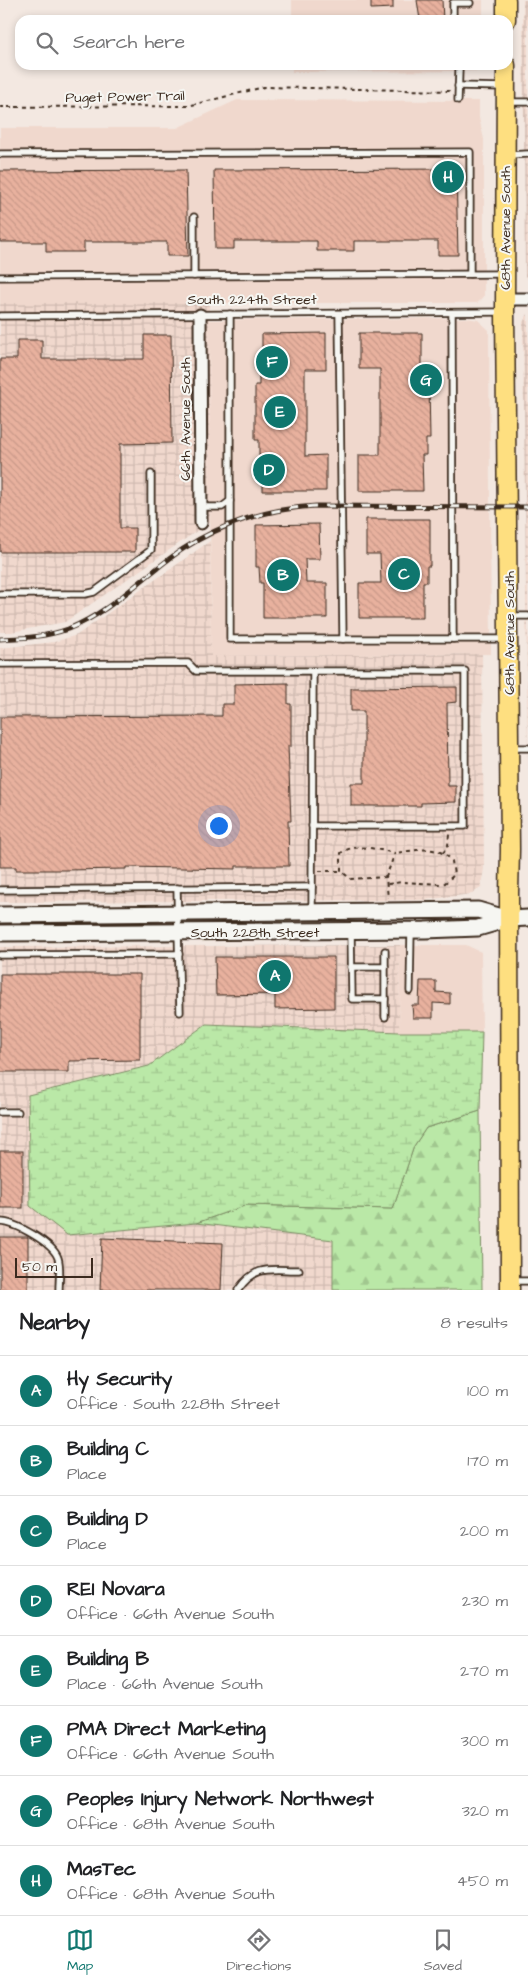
<!DOCTYPE html>
<html lang="en">
<head>
<meta charset="utf-8">
<style>
  body { margin:0; font-family:"Architects Daughter",sans-serif; background:#f2f2f2; color:#202124 }
  .scale { position:absolute; left:15px; bottom:12px; width:78px; box-sizing:border-box; padding-left:5px; border:2px solid #3b2a1e; border-top:0; font-size:14px; line-height:18px; white-space:nowrap; color:#3b2a1e; -webkit-text-stroke:4px #f6f6f2; paint-order:stroke }
  .you { position:absolute; left:218px; top:825px; width:18px; height:18px; margin:-12px; border:4px solid #fff; border-radius:50%; background:#1a73e8; box-shadow:0 0 0 8px #1a73e833 }
  .badge { display:grid; place-items:center; width:32px; height:32px; border-radius:50%; background:#0f766e; color:#fff; font-size:16px; font-weight:700 }
  .pin { position:absolute; translate:-50% -50%; border:2px solid #fff; box-shadow:0 1px 5px #0006 }
  .list { margin:0; padding:0; list-style:none }
  h2 { display:flex; justify-content:space-between; align-items:center; height:65px; margin:0; padding:0 20px; font-size:21px }
  h2 small { font-size:16px; font-weight:400; color:#757577 }
  .list li { display:grid; grid-template-columns:32px 1fr auto; gap:15px; align-items:center; box-sizing:border-box; height:70px; padding:0 20px; border-top:1px solid #e0e0e0 }
  .list b { display:block; font-size:19px; white-space:nowrap }
  .list p { margin:0; font-size:16px; white-space:nowrap; color:#757577 }
  .list em { font-size:16px; font-style:normal; color:#757577 }
  .icon { flex:none; width:28px; height:28px; fill:none; stroke:currentColor; stroke-width:2; stroke-linecap:round; stroke-linejoin:round }
  .map { position:relative; flex:none; width:528px; height:1290px; overflow:hidden }
  .search { position:absolute; background:#fff; box-shadow:0 2px 8px #0003; left:15px; right:15px; top:15px; height:55px; display:flex; align-items:center; gap:12px; box-sizing:border-box; padding:0 18px; border-radius:15px; color:#757577; font-size:19px }
  .sheet { height:625px; background:#fff }
  nav { display:flex; justify-content:space-around; align-items:center; box-sizing:border-box; height:70px; border-top:1px solid #e0e0e0; background:#fff; font-size:14px; color:#757577 }
  nav a { display:grid; justify-items:center; gap:2px }
  nav .on { color:#0f766e }
  .map>svg:first-child { display:block }
  .built { fill:#f0d8cd }
  .industrial { fill:url(#industrial-grid) }
  .forest { fill:url(#forest-firs); stroke:#7a8962 }
  .wetland { fill:url(#wetland-marsh); stroke:#7a8962 }
  .building { fill:url(#building-back-hatch); stroke:#3b2a1e }
  .lines { fill:none; stroke-linecap:round; stroke-linejoin:round }
  .service-casing { stroke:#3b2a1e; stroke-width:9 }
  .minor-casing { stroke:#3b2a1e; stroke-width:15 }
  .secondary-casing { stroke:#3b2a1e; stroke-width:19 }
  .primary-casing { stroke:#3b2a1e; stroke-width:21 }
  .path { stroke:#3b2a1e; stroke-width:2; stroke-dasharray:4 4; stroke-linecap:butt }
  .service { stroke:#f6f6f2; stroke-width:5.5 }
  .minor { stroke:#f6f6f2; stroke-width:11 }
  .secondary { stroke:#f6f6f2; stroke-width:15 }
  .primary { stroke:#fedf80; stroke-width:18 }
  .rail-casing { stroke:#3b2a1e; stroke-width:5 }
  .rail { stroke:#f6f6f2; stroke-width:3; stroke-dasharray:9; stroke-linecap:butt }
  .labels { text-anchor:middle; stroke-width:4; stroke-linejoin:round; paint-order:stroke }
  .street-label { font-size:14px; fill:#3b2a1e; stroke:#f6f6f2 }
</style>
</head>
<body>
<div class="map">
<svg width="528" height="1290" viewBox="0 0 528 1290">
  <defs>
    <pattern id="industrial-grid" width="8" height="8" patternUnits="userSpaceOnUse" patternTransform="scale(1.25)"><rect width="8" height="8" fill="#f0d8cd"/><path d="M0 4h8M4 0v8" fill="none" stroke="#cfbab0"/></pattern>
    <pattern id="forest-firs" width="22" height="20" patternUnits="userSpaceOnUse" patternTransform="scale(1.25)"><rect width="22" height="20" fill="#bae8a7"/><path d="M5 1l3.5 6h-7zM16 11l3.5 6h-7z" fill="#a1c78f"/></pattern>
    <pattern id="wetland-marsh" width="20" height="14" patternUnits="userSpaceOnUse" patternTransform="scale(1.25)"><rect width="20" height="14" fill="#bae8a7"/><path d="M1 5h8M5 5V1M11 12h8M15 12V8" fill="none" stroke="#a1c78f"/></pattern>
    <pattern id="building-back-hatch" width="6" height="6" patternUnits="userSpaceOnUse" patternTransform="scale(1.25)"><rect width="6" height="6" fill="#e8b19e"/><path d="M-1 5l2 2M0 0l6 6M5-1l2 2" fill="none" stroke="#c89888"/></pattern>
  </defs>
  <rect width="100%" height="100%" fill="#f3e8e1"/>
  <filter id="ink" filterUnits="userSpaceOnUse"><feTurbulence type="fractalNoise" baseFrequency=".02" numOctaves="2"/><feDisplacementMap in="SourceGraphic" scale="10" xChannelSelector="R" yChannelSelector="G"/><feConvolveMatrix kernelMatrix="1 2 1 2 8 2 1 2 1" color-interpolation-filters="sRGB"/></filter>
  <g filter="url(#ink)">
    <g class="built">
      <rect x="292" y="0" width="191" height="20"/>
      <path d="M292 65H483V71L292 72Z"/>
      <path d="M237 100 479 101V118L484 139V296L481 300 477 303H0V128H177Z"/>
      <path d="M467 318 478 320 489 330 491 654 211 656 209 320Z"/>
      <path d="M400 945H466L481 952 482 1032H399Z"/>
    </g>
    <g class="industrial">
      <path d="M523 0H528V279L525 276Z"/>
      <path d="M0 303H209L210 522 65 622 11 632H0Z"/>
      <path d="M528 314V773L523 322Z"/>
      <path d="M210 541 211 656 482 654 484 868 481 888 471 894 425 900 0 902V648L54 642 77 635Z"/>
      <path d="M400 945 399 1032 206 1024 149 1066 28 1095 67 1235 196 1223 333 1240V1290H0V947Z"/>
    </g>
    <path class="forest" d="M480 1111 482 1290H333V1240L196 1223 247 1205 393 1209 414 1146 426 1128Z"/>
    <path class="wetland" d="M206 1024 399 1032H482L480 1111 426 1128 414 1146 393 1209 247 1205 196 1223 67 1235 30 1206 28 1095 149 1066Z"/>
    <g class="building">
      <path d="M371 0H393V8L371 9Z"/>
      <path d="M417 0H442L443 20H420Z"/>
      <path d="M456 169 458 255H438V241H354V251H317V241H234V249H215L214 170Z"/>
      <path d="M186 170 188 256H167V242H84V252H46V242H0V171Z"/>
      <path d="M326 333V369H305V456L326 455V491H263V456H259V440H255V385H259V369H262V334Z"/>
      <path d="M359 333H422V368H426V385H429L430 439H426V455H422L423 491H359V455H380V369H359Z"/>
      <path d="M144 335H171L172 443 120 444V528H135V552H0V359H17V340H42V359H144Z"/>
      <path d="M366 519H430V566H427V582H423V618H359V583H381L380 554H366Z"/>
      <path d="M319 524 320 559H305L306 583H327V618H263V583H260L259 567H256V525Z"/>
      <path d="M288 683V704H291V746H288L291 821H288L289 866H236V869L126 867V869L64 870H16V867H0V717L222 716V704H234V684Z"/>
      <path d="M457 687V702L447 703 448 786H456V802L421 803V806H351V783H364V711H351V688Z"/>
      <path d="M215 957H334V1008L275 1009V994L216 995Z"/>
      <path d="M0 974H140V1060L69 1061V1072H0Z"/>
      <path d="M420 981H436V992L450 993V1004L433 1003V1018H413L412 1005H419Z"/>
      <rect x="0" y="1151" width="23" height="57"/>
      <rect x="0" y="1237" width="28" height="53"/>
      <path d="M102 1238 223 1243 221 1290H100Z"/>
    </g>
    <g class="lines">
      <g class="service-casing">
        <g id="service">
          <path d="M453 20V3H470"/>
          <path d="M458 86 504 87"/>
          <path d="M458 100 459 70"/>
          <path d="M508 102H528"/>
          <path d="M0 154 470 152V274"/>
          <path d="M508 155 528 154"/>
          <path d="M194 217V276"/>
          <path d="M0 277 503 274"/>
          <path d="M452 313 453 639H507"/>
          <path d="M339 314 343 639"/>
          <path d="M0 316 503 312"/>
          <path d="M230 501V639H453"/>
          <path d="M201 507H222L230 501V314"/>
          <path d="M0 594H85L94 592 151 550V474"/>
          <path d="M511 616H528"/>
          <path d="M0 664 188 663 196 671H465V826H312"/>
          <path d="M512 748H528"/>
          <path d="M177 888 180 1012"/>
          <path d="M0 890 312 887"/>
          <path d="M312 911 313 671"/>
          <path d="M351 932 352 999H385"/>
          <path d="M385 951V1017"/>
          <path d="M0 955 179 954"/>
          <path d="M351 967H385"/>
          <path d="M410 991 411 930"/>
          <path d="M0 1112H18"/>
          <path d="M0 1222C15 1222 53 1243 58 1258 61 1267 59 1280 59 1290"/>
          <path d="M512 1281H528"/>
          <path d="M238 1290C256 1264 270 1270 299 1270"/>
        </g>
      </g>
      <g class="minor-casing">
        <g id="minor">
          <path d="M505 299H528"/>
          <path d="M200 315 201 523"/>
        </g>
      </g>
      <g class="secondary-casing">
        <g id="secondary">
          <path d="M0 915 478 910 509 919"/>
          <path d="M0 933 425 930 478 928 509 919 528 918"/>
        </g>
      </g>
      <g class="primary-casing">
        <g id="primary">
          <path d="M506 20V0"/>
          <path d="M506 65 505 312 510 849 509 893 510 1290"/>
        </g>
      </g>
      <g class="path">
        <path d="M0 107 188 106 264 87 450 91"/>
        <path d="M443 853 448 846 449 834"/>
        <path d="M319 871H340"/>
        <path d="M386 877 351 879 341 871V853C356 842 378 850 395 853L386 877 388 898"/>
        <path d="M388 884 402 882 440 884 445 883 454 875 452 861C438 843 414 851 395 853"/>
      </g>
      <use href="#service" class="service"/>
      <use href="#minor" class="minor"/>
      <use href="#secondary" class="secondary"/>
      <use href="#primary" class="primary"/>
      <g class="rail-casing">
        <path id="rail" d="M0 639C23 638 46 637 68 629 113 611 144 575 183 549 225 522 267 509 316 506L528 507"/>
      </g>
      <use href="#rail" class="rail"/>
    </g>
  </g>
  <g class="labels">
    <g class="street-label">
      <text transform="translate(125 96) rotate(-1)" y="5">Puget Power Trail</text>
      <text transform="translate(505 228) rotate(-90)" y="5">68th Avenue South</text>
      <text x="252" y="304">South 224th Street</text>
      <text transform="translate(185 419) rotate(-90)" y="5">66th Avenue South</text>
      <text transform="translate(509 633) rotate(-90)" y="5">68th Avenue South</text>
      <text x="255" y="937">South 228th Street</text>
    </g>
  </g>
</svg>
<div class="scale">50 m</div>
<div class="you"></div>
<div class="pin badge" style="left:275px;top:976px">A</div>
<div class="pin badge" style="left:283px;top:575px">B</div>
<div class="pin badge" style="left:404px;top:574px">C</div>
<div class="pin badge" style="left:269px;top:470px">D</div>
<div class="pin badge" style="left:280px;top:412px">E</div>
<div class="pin badge" style="left:272px;top:362px">F</div>
<div class="pin badge" style="left:426px;top:380px">G</div>
<div class="pin badge" style="left:448px;top:177px">H</div>
<div class="search"><svg class="icon" aria-label="search" viewBox="0 0 24 24"><circle cx="10" cy="10" r="6"/><path d="M15 15l6 6"/></svg>Search here</div>
</div>
<section class="sheet">
<h2>Nearby<small>8 results</small></h2>
<ul class="list">
<li><span class="badge">A</span><div><b>Hy Security</b><p>Office · South 228th Street</p></div><em>100 m</em></li>
<li><span class="badge">B</span><div><b>Building C</b><p>Place</p></div><em>170 m</em></li>
<li><span class="badge">C</span><div><b>Building D</b><p>Place</p></div><em>200 m</em></li>
<li><span class="badge">D</span><div><b>REI Novara</b><p>Office · 66th Avenue South</p></div><em>230 m</em></li>
<li><span class="badge">E</span><div><b>Building B</b><p>Place · 66th Avenue South</p></div><em>270 m</em></li>
<li><span class="badge">F</span><div><b>PMA Direct Marketing</b><p>Office · 66th Avenue South</p></div><em>300 m</em></li>
<li><span class="badge">G</span><div><b>Peoples Injury Network Northwest</b><p>Office · 68th Avenue South</p></div><em>320 m</em></li>
<li><span class="badge">H</span><div><b>MasTec</b><p>Office · 68th Avenue South</p></div><em>450 m</em></li>
</ul>
</section>
<nav>
<a class="on"><svg class="icon" aria-label="map" viewBox="0 0 24 24"><path d="M3 6l6-2 6 2 6-2v14l-6 2-6-2-6 2zM9 4v14M15 6v14"/></svg>Map</a>
<a><svg class="icon" aria-label="directions" viewBox="0 0 24 24"><path d="M12 3l9 9-9 9-9-9zM9 14v-3h6M13 9l2 2-2 2"/></svg>Directions</a>
<a><svg class="icon" aria-label="saved" viewBox="0 0 24 24"><path d="M7 4h10v16l-5-4-5 4z"/></svg>Saved</a>
</nav>
</body>
</html>
